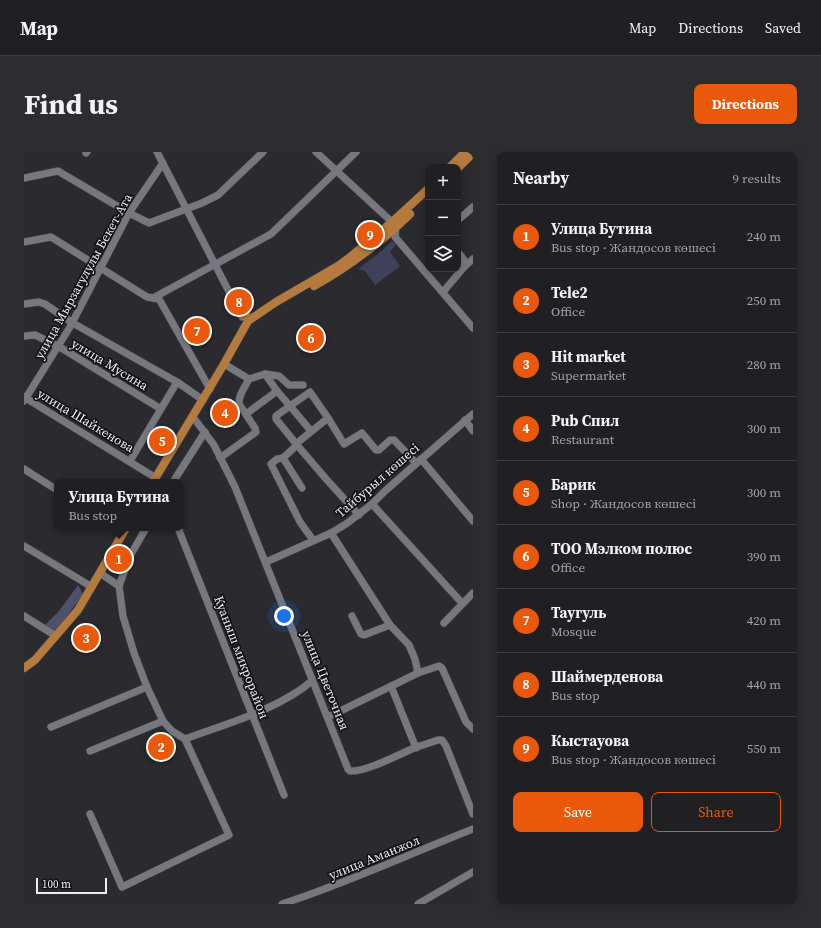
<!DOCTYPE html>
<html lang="en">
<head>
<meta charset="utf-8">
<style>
  body { margin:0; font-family:"Source Serif 4",serif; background:#2d2d30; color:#f1f3f6 }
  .controls { position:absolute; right:12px; top:12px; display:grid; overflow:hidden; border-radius:8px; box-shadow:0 2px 10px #0003 }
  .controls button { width:36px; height:36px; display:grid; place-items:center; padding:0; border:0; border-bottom:1px solid #3d3e41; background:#202023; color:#f1f3f6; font:20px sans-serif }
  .scale { position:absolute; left:12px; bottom:10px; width:71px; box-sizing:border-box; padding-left:4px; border:2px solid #ecedf0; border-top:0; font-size:11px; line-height:14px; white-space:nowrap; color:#ecedf0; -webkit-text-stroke:3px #131315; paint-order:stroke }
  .you { position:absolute; left:260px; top:464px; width:14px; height:14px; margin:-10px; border:3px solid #fff; border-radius:50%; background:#1a73e8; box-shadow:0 0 0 6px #1a73e833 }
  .badge { display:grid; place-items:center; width:26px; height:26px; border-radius:50%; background:#ea580c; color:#fff; font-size:13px; font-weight:700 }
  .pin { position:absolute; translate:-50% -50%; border:2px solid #fff; box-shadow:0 1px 4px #0006 }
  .popup { position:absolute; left:30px; top:327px; width:130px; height:52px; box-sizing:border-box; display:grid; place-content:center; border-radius:8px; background:#202023; filter:drop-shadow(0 1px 3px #0005); font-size:13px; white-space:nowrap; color:#a2a3a6 }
  .popup b { font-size:15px; color:#f1f3f6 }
  .popup::after { content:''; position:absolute; left:50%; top:100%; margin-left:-8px; border:8px solid transparent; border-top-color:#202023 }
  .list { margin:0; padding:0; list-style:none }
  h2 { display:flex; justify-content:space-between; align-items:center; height:52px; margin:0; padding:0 16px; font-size:17px }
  h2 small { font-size:13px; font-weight:400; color:#a2a3a6 }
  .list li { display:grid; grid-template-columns:26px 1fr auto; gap:12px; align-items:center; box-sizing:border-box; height:64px; padding:0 16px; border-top:1px solid #3d3e41 }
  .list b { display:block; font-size:15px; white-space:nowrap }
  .list p { margin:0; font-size:13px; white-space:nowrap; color:#a2a3a6 }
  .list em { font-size:13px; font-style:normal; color:#a2a3a6 }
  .actions { display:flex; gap:8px; padding:12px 16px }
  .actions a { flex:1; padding:9px 0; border:1px solid #ea580c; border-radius:8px; text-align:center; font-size:14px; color:#ea580c }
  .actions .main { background:#ea580c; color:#fff }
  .icon { flex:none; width:22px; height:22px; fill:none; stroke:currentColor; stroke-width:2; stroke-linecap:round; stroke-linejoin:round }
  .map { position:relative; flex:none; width:449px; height:752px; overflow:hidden; border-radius:8px }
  header { display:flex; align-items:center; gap:24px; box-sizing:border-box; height:56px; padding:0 20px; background:#202023; border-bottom:1px solid #3d3e41 }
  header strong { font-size:19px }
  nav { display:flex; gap:22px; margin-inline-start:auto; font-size:14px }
  .intro { display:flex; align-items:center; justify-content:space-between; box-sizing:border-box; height:96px; padding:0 24px }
  h1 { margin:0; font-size:28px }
  .button { padding:10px 18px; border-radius:8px; background:#ea580c; color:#fff; font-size:14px; font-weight:700 }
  main { display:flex; gap:24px; padding:0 24px }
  aside { flex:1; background:#202023; border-radius:8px; box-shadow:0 2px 10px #0003 }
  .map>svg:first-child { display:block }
  .green { fill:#3e4159 }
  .forest { fill:#4e516c }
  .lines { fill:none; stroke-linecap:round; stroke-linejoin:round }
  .minor-casing { stroke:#46474c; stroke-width:8 }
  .major-casing { stroke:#46474c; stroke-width:9 }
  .minor { stroke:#77787e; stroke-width:7 }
  .major { stroke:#b57a3e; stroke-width:8 }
  .labels { text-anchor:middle; stroke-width:3.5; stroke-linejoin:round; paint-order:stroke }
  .street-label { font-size:13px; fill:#ecedf0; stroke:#131315 }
</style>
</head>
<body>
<header>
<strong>Map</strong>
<nav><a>Map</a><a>Directions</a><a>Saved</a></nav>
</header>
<div class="intro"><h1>Find us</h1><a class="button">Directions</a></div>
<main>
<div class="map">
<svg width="449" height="752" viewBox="0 0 449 752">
  <rect width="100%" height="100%" fill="#2a2a2f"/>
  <path class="green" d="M368 89 372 92 366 100 376 114 351 133 341 119 334 117 354 102Z"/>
  <path class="forest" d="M54 433 59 442 31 481 21 473 35 459Z"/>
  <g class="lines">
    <g class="minor-casing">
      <g id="minor">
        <path d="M133 0 218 165"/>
        <path d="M292 0 368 70 372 75 371 85 449 176"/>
        <path d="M62 1 63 0"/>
        <path d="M0 26 34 19 105 61 125 71 178 51 194 43 239 0"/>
        <path d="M434 68 449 55"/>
        <path d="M0 90 27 85 123 145 135 147 186 237"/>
        <path d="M440 115 449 107"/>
        <path d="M419 140 440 115V108L434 100"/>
        <path d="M129 146 247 82 332 0"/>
        <path d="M0 152 15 150 21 152 47 170 153 230 179 248"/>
        <path d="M0 184 11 183 34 194 137 257"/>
        <path d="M200 212 225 227 241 222 253 239 266 254 286 240 304 266 320 292 338 281 352 298H355L366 288H370L392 311"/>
        <path d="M241 222 255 224 265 233H279"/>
        <path d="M0 245 132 326"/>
        <path d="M0 249 46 175 105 61 139 11"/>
        <path d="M222 262 253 239"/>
        <path d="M169 265 190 293 211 335 324 617 326 619C342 620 374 603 390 596 398 593 406 591 414 588H418L422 594 449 662"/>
        <path d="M304 266 273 291V293L303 328 335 363"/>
        <path d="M441 268 449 279"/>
        <path d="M196 306 232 280 231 276 215 252C214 244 221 235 225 227"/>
        <path d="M259 306 253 307 247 312 276 370 289 388"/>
        <path d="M397 307 449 369"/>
        <path d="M106 309 153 230"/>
        <path d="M0 317 33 338"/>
        <path d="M149 330 181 280"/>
        <path d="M278 336 259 306 273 293 252 267V264L266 254 287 279"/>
        <path d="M348 352 438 451"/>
        <path d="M154 376 260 643"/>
        <path d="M307 381 366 473 385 493 391 507 394 521"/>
        <path d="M0 394 68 435"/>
        <path d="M242 410 307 381 322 372 348 352 361 339 449 262"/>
        <path d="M76 421 95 434"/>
        <path d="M0 464 32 484"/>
        <path d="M328 464 337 482 340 483 366 473"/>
        <path d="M420 471 449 441"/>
        <path d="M367 534 392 596"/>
        <path d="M304 565 394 521 415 514 418 516 442 570 449 577"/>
        <path d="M27 575 123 535"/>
        <path d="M161 587C202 572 256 557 289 528"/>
        <path d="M66 599 139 569"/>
        <path d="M66 662 98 735 205 683 161 587 148 579 139 569 123 535 110 501 99 464 95 434 106 404 122 376"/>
        <path d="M258 752C323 731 385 702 449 677"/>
        <path d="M394 752 449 720"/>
      </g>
    </g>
    <g class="major-casing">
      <g id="major">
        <path d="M426 15 441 0"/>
        <path d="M434 16 449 1"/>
        <path d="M290 134C326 114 357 90 386 62"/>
        <path d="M216 161C220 164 224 167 229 165"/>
        <path d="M129 330 200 212 224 169 252 150 314 114 325 106 368 70 404 37"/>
        <path d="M0 516 11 508 54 458 102 376"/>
      </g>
    </g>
    <use href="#minor" class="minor"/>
    <use href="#major" class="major"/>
  </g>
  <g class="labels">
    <g class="street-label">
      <text transform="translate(59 124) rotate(-61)" y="5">улица Мырзагулулы Бекет-Ата</text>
      <text transform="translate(86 212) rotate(31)" y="5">улица Мусина</text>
      <text transform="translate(62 268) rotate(31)" y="5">улица Шайкенова</text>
      <text transform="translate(353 328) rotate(-41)" y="5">Тайбурыл көшесі</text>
      <text transform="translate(218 505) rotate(69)" y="5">Куаныш микрорайон</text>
      <text transform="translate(302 528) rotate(68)" y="5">улица Цветочная</text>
      <text transform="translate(350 705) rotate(-22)" y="5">улица Аманжол</text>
    </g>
  </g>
</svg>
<div class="controls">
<button>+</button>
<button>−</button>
<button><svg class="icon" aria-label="layers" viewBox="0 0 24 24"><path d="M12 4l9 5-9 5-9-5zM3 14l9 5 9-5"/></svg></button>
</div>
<div class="scale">100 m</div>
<div class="you"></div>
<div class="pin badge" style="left:95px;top:407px">1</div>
<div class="popup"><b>Улица Бутина</b>Bus stop</div>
<div class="pin badge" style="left:137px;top:595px">2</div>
<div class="pin badge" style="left:62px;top:486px">3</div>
<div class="pin badge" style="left:201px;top:261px">4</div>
<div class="pin badge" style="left:138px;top:289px">5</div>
<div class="pin badge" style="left:287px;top:186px">6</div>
<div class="pin badge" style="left:173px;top:179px">7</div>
<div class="pin badge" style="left:215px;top:150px">8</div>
<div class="pin badge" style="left:346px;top:83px">9</div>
</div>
<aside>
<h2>Nearby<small>9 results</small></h2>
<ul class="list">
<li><span class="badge">1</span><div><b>Улица Бутина</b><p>Bus stop · Жандосов көшесі</p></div><em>240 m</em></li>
<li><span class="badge">2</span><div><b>Tele2</b><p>Office</p></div><em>250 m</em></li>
<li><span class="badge">3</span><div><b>Hit market</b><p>Supermarket</p></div><em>280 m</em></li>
<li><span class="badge">4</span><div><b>Pub Спил</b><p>Restaurant</p></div><em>300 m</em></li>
<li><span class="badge">5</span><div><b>Барик</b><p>Shop · Жандосов көшесі</p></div><em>300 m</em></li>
<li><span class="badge">6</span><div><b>ТОО Мэлком полюс</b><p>Office</p></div><em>390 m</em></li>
<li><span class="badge">7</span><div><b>Таугуль</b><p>Mosque</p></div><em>420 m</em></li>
<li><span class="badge">8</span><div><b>Шаймерденова</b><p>Bus stop</p></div><em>440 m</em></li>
<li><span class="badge">9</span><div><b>Кыстауова</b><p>Bus stop · Жандосов көшесі</p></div><em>550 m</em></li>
</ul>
<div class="actions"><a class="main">Save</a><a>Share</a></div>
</aside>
</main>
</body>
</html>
